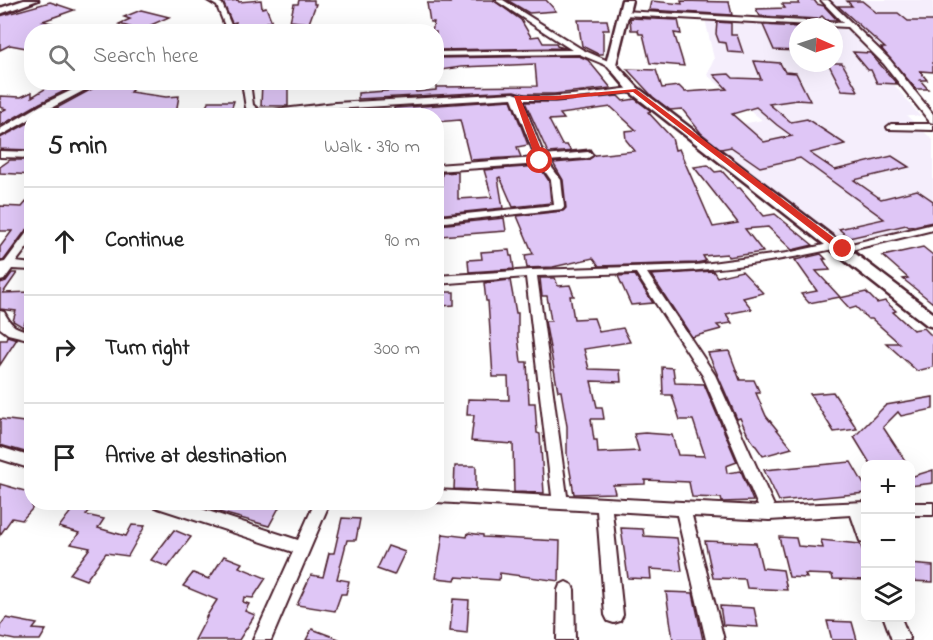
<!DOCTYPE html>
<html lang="en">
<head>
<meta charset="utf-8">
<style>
  body { margin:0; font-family:"Indie Flower",sans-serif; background:#f6f6f6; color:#222 }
  .controls { position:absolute; right:18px; bottom:18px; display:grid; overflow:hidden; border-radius:12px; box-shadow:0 6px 24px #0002 }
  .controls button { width:54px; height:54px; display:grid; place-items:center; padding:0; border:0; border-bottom:2px solid #e0e0e0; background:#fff; color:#222; font:30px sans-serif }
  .compass { position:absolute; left:789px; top:18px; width:54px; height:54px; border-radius:50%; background:#fff; box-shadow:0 6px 24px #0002; rotate:93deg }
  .stop { position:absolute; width:18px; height:18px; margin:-14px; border:4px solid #d93025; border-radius:50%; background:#fff }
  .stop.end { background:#d93025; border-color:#fff; box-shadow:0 2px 6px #0008 }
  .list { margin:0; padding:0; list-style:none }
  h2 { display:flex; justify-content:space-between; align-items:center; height:78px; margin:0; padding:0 24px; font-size:26px }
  h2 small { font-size:20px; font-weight:400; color:#767676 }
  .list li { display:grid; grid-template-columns:39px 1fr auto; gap:18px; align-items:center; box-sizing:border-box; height:108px; padding:0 24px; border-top:2px solid #e0e0e0 }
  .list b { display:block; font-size:22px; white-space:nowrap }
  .list em { font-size:20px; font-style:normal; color:#767676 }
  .icon { flex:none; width:33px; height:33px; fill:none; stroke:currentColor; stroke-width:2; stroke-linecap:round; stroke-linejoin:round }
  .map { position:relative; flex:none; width:933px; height:640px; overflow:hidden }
  .search { position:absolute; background:#fff; box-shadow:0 6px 24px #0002; left:24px; top:24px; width:420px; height:66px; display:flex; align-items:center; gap:15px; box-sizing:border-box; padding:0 21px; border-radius:24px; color:#767676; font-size:22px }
  .panel { position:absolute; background:#fff; box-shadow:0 6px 24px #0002; left:24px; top:108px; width:420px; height:402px; border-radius:24px }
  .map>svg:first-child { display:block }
  .built { fill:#f5eefc }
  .building { fill:#dfc6f6; stroke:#4a1f2b; stroke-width:1.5; fill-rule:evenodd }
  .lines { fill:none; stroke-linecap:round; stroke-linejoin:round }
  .street-casing { stroke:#4a1f2b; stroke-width:4 }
  .secondary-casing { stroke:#4a1f2b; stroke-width:5 }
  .street { fill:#fff; fill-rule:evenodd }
  .secondary { fill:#fff; fill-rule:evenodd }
  .route { fill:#d93025 }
</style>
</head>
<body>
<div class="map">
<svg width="933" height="640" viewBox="0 0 933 640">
  <rect width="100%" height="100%" fill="#fff"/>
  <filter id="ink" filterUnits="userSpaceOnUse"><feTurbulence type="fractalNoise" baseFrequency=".0167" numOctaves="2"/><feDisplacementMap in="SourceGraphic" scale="12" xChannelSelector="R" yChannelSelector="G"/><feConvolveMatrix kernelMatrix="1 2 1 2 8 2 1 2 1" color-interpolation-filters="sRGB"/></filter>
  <g filter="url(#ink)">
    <g class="built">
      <path d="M829 0H933V45L875 47Z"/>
      <path d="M705 19 826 27H798V63H834V28L848 29 920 116H907L933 140V223L844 242 698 133 762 120 707 75 714 59Z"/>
    </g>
    <g class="building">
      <path d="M238 0 239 2 261 0 262 8 266 7 272 22H266L265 32H247V29H244V26H235L236 22 232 23 223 2Z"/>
      <path d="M299 0H314V4H316L309 23 290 21 294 4H298Z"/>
      <path d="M448 0H493L521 20 531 37 539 36 543 43H556L557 46 565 48 436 50V32H432L434 22H430L427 3H450Z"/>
      <path d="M507 0H546L556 11 529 13Z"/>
      <path d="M797 0H814L817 4 824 6 837 20H826L822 16 818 19 760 16 756 9 785 8 782 4H799Z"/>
      <path d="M651 1 682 4 681 1 729 2 732 15 649 10Z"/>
      <path d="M847 1H862L877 13H898L908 21H933V72L920 71 927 80H920L928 89H916L881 48H885L838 6H852Z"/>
      <path d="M50 2 74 10 43 21 55 24 38 32H32V49L10 45 0 50V16Z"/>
      <path d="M141 10 169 17 140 30 119 24 130 19 124 17Z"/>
      <path d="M630 18 678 20 681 34 674 33 684 66 650 63 643 34H639L638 30H631Z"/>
      <path d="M578 20H607L609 30H603V54H598L582 46Z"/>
      <path d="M717 22 731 23V35H737L743 53 728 52 726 43 719 42 716 34Z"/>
      <path d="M763 25 798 27V51L774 50Z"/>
      <path d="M853 52 870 53 897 84 877 83 871 70H868Z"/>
      <path d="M579 56 588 60 611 88 554 94H525L514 91 358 99V93L415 89 416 92 436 90V87L537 86 535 64 461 67 441 70 437 58Z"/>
      <path d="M754 61 780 63 785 72 796 73 810 101 797 100 769 104 791 122 807 119 845 144 810 153 835 170 892 156 909 167 854 180 881 199 917 190 933 201V222L909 227 906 225 849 238 839 229 884 219 800 158 760 167 731 147 721 149 701 133 682 109 670 110 653 97 627 69 656 70 662 88 679 86 685 92 727 89 714 75 729 74 733 78 761 79ZM756 107 777 125 792 136 764 142 732 114Z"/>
      <path d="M828 63H842L858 91 842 90Z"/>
      <path d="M56 82H83L40 103 0 126V112L6 109 0 107V96L21 97 32 92V97Z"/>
      <path d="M262 82H288V106H261Z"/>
      <path d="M101 84 133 89 130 92 166 97 179 96 176 113 42 116Z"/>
      <path d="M618 96 623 101 635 99 651 111 648 112 672 138 675 150 679 149 713 227 738 223 694 167 708 165 715 172 722 171 737 188H740L764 216 775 214 813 245 792 250 768 227 745 229 763 252 728 257 727 254 703 256 706 261 696 263 599 266 593 258 553 267 527 268 525 255 533 254 517 216 563 211 566 208 563 180 553 163 588 160 595 155 635 151 626 140 625 131 636 130 611 107 560 114 564 119 549 120 562 145H567L571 151 590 149 592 152 588 150 548 153 525 102H555Z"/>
      <path d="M511 100 528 145 517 147 521 157 470 160 460 120 436 122V116H394V108Z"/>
      <path d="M209 101H234L229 116H201Z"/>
      <path d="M32 121V150L0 149V138Z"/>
      <path d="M10 160H32V175L0 173V167Z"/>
      <path d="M539 166 549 181 551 203 513 207 500 177 498 178 503 208 436 215V196L441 199 442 173 458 172V199L492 197 484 170Z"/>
      <path d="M32 195V228L26 230 4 260 0 261V247L12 231H0V206L22 207Z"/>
      <path d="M504 218 506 231 440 236 438 225Z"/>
      <path d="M923 247 933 255V303L903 279 908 278 883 256Z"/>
      <path d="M509 250 510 256H512L514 269 469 272 468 260 482 259 481 252Z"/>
      <path d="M821 254 826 259H823L830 270 816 271 840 297 809 303 801 294 817 291 795 260Z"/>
      <path d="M713 271 717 277 742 271 763 293 743 298 752 309 726 314 732 323 717 325 721 329 692 337 651 275Z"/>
      <path d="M12 273H17L3 293 32 292V303L23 327 13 321 16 311 0 309V283L6 281Z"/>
      <path d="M635 275 653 303 631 305 618 276Z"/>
      <path d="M540 278H555L558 286 570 285 574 296H570L574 319 594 318 599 332 623 328 630 342 584 349 589 369 620 370 621 382 591 381 597 407H602L604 419H591L594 440H597L598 453 639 451 634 434 645 433 672 435 678 455 705 456 693 420H680L672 395H663L662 367 673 368 675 383 704 384 737 462 726 466 727 473 741 471 753 501 722 502 721 498 692 497 689 482 645 480V484L613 485 615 493 574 494 567 454V426L561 391H558L545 321H551L547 296H542Z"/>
      <path d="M510 280 516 313H518V336L521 362H527L529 403H535L537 433 540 434 544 493 514 492 513 444 471 441 474 415H467L468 399 509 400 508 377H493L488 301H486L484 283Z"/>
      <path d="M442 292H454V305L442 306Z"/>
      <path d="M866 292 877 303 885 301 896 311 893 312 913 330 924 328 933 337V367L917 371 886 343H899L872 319H868L856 307 850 309 840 298Z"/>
      <path d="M7 336 17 339 0 365V340H6Z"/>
      <path d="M729 351 740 380H754L760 393H756L766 416 792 448 763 456 748 435 740 418 737 419 708 353Z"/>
      <path d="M833 392 857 429 834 432 810 394Z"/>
      <path d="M933 397V409L901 416 898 412 883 427 908 465H871L854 437 886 405Z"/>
      <path d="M0 419 32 423V454L0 445Z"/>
      <path d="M851 462 866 488V493L779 501 764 470Z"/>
      <path d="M455 466H476V490L454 489Z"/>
      <path d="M933 470V483L910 486V477Z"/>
      <path d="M0 484 32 493V509L22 520 12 518 0 535Z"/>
      <path d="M220 502H282L269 526 215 511Z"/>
      <path d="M75 506 90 510 86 515 104 519 98 528 126 536 132 525 145 526 128 556 106 553 86 580 70 574 90 548 71 544 79 533 59 527Z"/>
      <path d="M342 518 360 519 356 540H347L337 579 349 581 346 594H341L335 611 297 605 311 575 323 577 329 553H334Z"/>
      <path d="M621 528 643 529 644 536 677 538 682 571 650 569 651 579 628 578Z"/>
      <path d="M174 530 191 537 168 567 151 560Z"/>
      <path d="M468 533 483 535V537L560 541 559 581 500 573 499 580 456 577 455 580 436 578 443 534 467 537Z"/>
      <path d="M779 537 796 538 798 546 823 548 821 540 860 544 866 559V580L833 579 832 575 805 574 807 578 789 577Z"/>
      <path d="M705 541 756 543 762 568 783 570 787 590 747 588 745 579 713 578Z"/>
      <path d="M388 546 405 552 394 575 377 569Z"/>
      <path d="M224 556 242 563 239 567 266 578 253 598 244 597 243 602 249 604 245 611 255 615 239 640H195L207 617H206L217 600 183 586 193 573 209 579Z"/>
      <path d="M910 564 933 566V582L910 581Z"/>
      <path d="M666 592 693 593 703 640H673Z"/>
      <path d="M453 599 469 600 467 633 450 631Z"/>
      <path d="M720 606 754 608 758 627 723 625Z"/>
      <path d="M6 618 37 624 33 629 46 630 40 640H15L0 637V626Z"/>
      <path d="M827 621 852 622 857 640H832Z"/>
      <path d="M312 629 339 639V640H306Z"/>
    </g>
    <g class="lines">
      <g class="street-casing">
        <g id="street">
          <path d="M207 0H215L222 4 234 32H211L225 26 217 6Z"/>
          <path d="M495 0H503L583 50 615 64 608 66 579 54 436 56V52L572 50Z"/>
          <path d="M821 0H828L890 60 933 114V123L930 122 884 64 847 27 623 15 620 13 623 11 843 23Z"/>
          <path d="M89 82H100L36 116H32V118L0 136V129L41 105Z"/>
          <path d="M242 82H250L253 105 259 110H274L335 103 514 93C536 103 607 90 634 88L638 90 634 92 555 100H522L544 156 588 152 593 155 588 158 547 161 561 180 564 207 563 209 436 223V217L554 205 551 180 540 164 436 171V165L536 158 512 98 335 109 274 116 254 114 246 108Z"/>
          <path d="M891 124H933V130L888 129 887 127Z"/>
          <path d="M0 151 32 152V158L0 157Z"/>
          <path d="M933 224V230L843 252 839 251 838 248C775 262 712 271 647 273L715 375 774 506 866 502V543L860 541 851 515 769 520 692 516 724 640H706L677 515 612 511 623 615 620 621 614 623 608 621 605 615 597 511 436 502V490L552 496 526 277 436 284V276L531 270 696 265 787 253 838 242 842 243 843 246ZM636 273 703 376 758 506 567 496 537 276Z"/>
          <path d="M32 230V241L16 262 32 264V270L12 269 4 280 0 281V263L5 262 28 231Z"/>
          <path d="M0 311 4 312C12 327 15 328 32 332V340L8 334 0 328Z"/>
          <path d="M0 447 32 457V469L0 459Z"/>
          <path d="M151 502H180L298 540 315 502H330L271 640H253L293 552 158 508 153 506Z"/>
          <rect x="910" y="503" width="23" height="12"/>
          <path d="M566 582 572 585 574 590 575 640H557L558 590 560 585Z"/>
          <path d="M884 618H901L910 640H892Z"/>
        </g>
      </g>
      <g class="secondary-casing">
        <g id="secondary">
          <path d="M24 0H38L0 14V8Z"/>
          <path d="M622 0H632L616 64 638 88 933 313V327L927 325 630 92 606 64Z"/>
        </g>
      </g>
      <use href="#street" class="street"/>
      <use href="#secondary" class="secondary"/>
    </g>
  </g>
  <path class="route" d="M636 89 846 247V251H839L633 92 555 100H521L545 159 543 163H537L514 96H555Z"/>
</svg>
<div class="controls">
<button>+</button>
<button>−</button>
<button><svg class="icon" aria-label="layers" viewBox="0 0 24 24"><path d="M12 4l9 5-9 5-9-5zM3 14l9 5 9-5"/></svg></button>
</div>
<svg class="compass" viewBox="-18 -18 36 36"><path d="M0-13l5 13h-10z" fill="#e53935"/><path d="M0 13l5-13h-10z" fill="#767676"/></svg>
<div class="stop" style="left:540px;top:161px"></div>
<div class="stop end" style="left:843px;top:249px"></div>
<div class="search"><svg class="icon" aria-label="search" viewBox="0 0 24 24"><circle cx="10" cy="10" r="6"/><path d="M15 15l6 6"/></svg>Search here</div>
<section class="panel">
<h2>5 min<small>Walk · 390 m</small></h2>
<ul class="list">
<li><svg class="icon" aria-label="ahead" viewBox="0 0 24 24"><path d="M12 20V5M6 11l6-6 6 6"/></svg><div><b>Continue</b></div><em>90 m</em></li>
<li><svg class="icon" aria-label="right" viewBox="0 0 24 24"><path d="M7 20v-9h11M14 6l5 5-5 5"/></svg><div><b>Turn right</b></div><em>300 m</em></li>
<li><svg class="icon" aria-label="arrive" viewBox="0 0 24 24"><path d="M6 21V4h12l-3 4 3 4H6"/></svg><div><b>Arrive at destination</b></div></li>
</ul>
</section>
</div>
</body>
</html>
